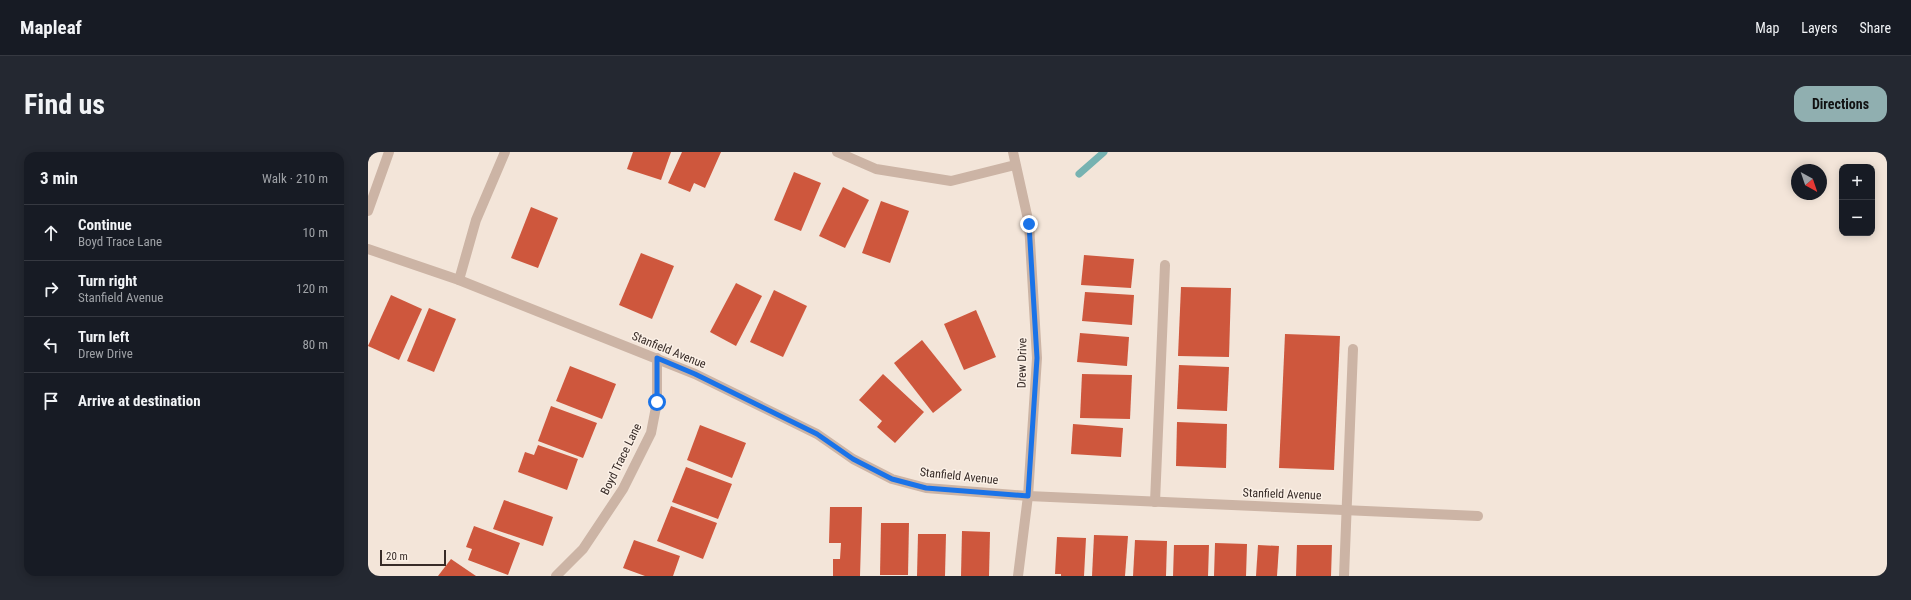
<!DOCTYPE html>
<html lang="en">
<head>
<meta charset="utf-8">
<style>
  body { margin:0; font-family:"Roboto Condensed",sans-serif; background:#242831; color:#f1f3f6 }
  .controls { position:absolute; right:12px; top:12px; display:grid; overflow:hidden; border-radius:8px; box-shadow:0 2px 10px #0003 }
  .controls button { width:36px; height:36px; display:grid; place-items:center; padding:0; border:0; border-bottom:1px solid #363941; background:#171b24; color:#f1f3f6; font:20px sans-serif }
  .compass { position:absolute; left:1423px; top:12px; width:36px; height:36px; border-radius:50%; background:#171b24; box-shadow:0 2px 10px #0003; rotate:140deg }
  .scale { position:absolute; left:12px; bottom:10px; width:66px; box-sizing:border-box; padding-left:4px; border:2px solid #372b27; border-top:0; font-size:11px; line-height:14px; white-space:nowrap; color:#372b27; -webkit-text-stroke:3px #fbf0e6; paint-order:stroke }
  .stop { position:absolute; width:12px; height:12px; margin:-9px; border:3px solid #1a73e8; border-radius:50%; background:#fff }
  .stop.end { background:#1a73e8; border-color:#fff; box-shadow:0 1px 4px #0008 }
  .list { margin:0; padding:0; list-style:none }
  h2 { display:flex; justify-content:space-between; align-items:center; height:52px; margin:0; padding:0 16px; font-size:17px }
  h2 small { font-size:13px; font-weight:400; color:#9ea1a6 }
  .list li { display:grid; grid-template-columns:26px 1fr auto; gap:12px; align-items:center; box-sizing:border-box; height:56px; padding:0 16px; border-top:1px solid #363941 }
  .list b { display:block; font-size:15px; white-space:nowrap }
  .list p { margin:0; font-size:13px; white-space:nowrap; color:#9ea1a6 }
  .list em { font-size:13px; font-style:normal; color:#9ea1a6 }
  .icon { flex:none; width:22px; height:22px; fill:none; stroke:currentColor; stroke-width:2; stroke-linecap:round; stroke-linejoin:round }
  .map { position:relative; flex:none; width:1519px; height:424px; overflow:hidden; border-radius:12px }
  header { display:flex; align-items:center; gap:24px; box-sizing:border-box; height:56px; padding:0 20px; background:#171b24; border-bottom:1px solid #363941 }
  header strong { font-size:19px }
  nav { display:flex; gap:22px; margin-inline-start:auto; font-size:14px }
  .intro { display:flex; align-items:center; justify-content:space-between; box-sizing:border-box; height:96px; padding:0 24px }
  h1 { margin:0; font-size:28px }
  .button { padding:10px 18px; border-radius:12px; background:#90afb0; color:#111; font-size:14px; font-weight:700 }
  main { display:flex; gap:24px; padding:0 24px }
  aside { flex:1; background:#171b24; border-radius:12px; box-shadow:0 2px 10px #0003 }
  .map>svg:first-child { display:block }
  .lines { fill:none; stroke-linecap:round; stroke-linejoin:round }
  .stream { stroke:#76b2b1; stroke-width:7 }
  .building { fill:#ce573d }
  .service { stroke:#ccb4a5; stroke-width:10 }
  .minor { stroke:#ccb4a5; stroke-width:10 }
  .route { stroke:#1a73e8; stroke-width:5 }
  .labels { text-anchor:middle; stroke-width:3; stroke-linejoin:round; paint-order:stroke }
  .street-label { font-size:12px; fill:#372b27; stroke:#fbf0e6 }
</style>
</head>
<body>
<header>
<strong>Mapleaf</strong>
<nav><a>Map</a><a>Layers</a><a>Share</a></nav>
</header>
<div class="intro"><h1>Find us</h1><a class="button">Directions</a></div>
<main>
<aside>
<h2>3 min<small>Walk · 210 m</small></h2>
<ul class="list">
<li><svg class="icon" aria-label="ahead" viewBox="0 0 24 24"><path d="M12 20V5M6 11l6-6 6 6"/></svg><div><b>Continue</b><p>Boyd Trace Lane</p></div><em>10 m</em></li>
<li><svg class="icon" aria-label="right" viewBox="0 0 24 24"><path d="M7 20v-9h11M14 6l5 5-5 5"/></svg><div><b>Turn right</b><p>Stanfield Avenue</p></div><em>120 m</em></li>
<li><svg class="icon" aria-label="left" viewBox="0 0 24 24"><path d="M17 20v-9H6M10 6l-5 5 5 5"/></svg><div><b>Turn left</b><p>Drew Drive</p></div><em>80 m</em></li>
<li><svg class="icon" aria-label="arrive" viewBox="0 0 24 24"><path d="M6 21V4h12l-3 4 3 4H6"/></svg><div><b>Arrive at destination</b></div></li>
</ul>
</aside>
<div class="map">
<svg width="1519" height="424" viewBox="0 0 1519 424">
  <rect width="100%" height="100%" fill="#f3e5d9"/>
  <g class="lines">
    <path class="stream" d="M711 22 736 0"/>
  </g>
  <g class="building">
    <path d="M265 0H303L293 28 259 17Z"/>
    <path d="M314 0H353L337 36 326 31 322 40 300 31Z"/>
    <path d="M426 20 453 31 433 79 406 68Z"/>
    <path d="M475 35 501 48 477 96 451 84Z"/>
    <path d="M513 49 541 59 522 111 494 101Z"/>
    <path d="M163 55 190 66 170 116 143 106Z"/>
    <path d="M273 101 306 114 284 167 251 153Z"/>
    <path d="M716 103 766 107 763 136 713 133Z"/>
    <path d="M368 131 394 144 368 194 342 180Z"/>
    <path d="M813 135 863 136 861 205 810 204Z"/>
    <path d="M406 138 439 154 415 205 382 190Z"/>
    <path d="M717 140 766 143 764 173 714 169Z"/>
    <path d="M23 143 54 157 31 208 0 194Z"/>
    <path d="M61 156 88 167 66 220 39 209Z"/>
    <path d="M608 158 628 205 596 218 576 172Z"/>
    <path d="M712 181 761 185 759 214 709 210Z"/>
    <path d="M917 182 972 184 966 318 911 316Z"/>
    <path d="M554 188 594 238 565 261 526 211Z"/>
    <path d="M811 213 861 215 859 259 809 257Z"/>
    <path d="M202 214 248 232 234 267 188 249Z"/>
    <path d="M515 222 556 260 527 291 509 275 514 269 491 248Z"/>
    <path d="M714 222 764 223 762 267 712 266Z"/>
    <path d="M183 254 229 271 215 306 170 289Z"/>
    <path d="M809 270 859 272 858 316 808 314Z"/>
    <path d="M705 272 755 276 753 305 703 302Z"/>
    <path d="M332 273 378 291 364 326 319 308Z"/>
    <path d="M170 293 210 307 199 338 150 320 157 300 166 303Z"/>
    <path d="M318 315 364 332 350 367 304 350Z"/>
    <path d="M136 348 185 365 175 394 125 377Z"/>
    <path d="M303 354 349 371 335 407 289 389Z"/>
    <path d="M462 355H494L492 424H465V407H472L473 391H461Z"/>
    <path d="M513 371H541L540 423H512Z"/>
    <path d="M106 374 152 391 140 423 100 408 104 397 98 395Z"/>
    <path d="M594 379 622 380 621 424H593Z"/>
    <path d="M550 382H578L577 424H549Z"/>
    <path d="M726 383 760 384 757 424H724Z"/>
    <path d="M689 385 718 386 716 424H693V422H687Z"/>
    <path d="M266 388 312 404 305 424H277L255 416Z"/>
    <path d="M767 388 799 389 798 424H765Z"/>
    <path d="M847 391 879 392 878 424H846Z"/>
    <path d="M806 393H841L840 424H805Z"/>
    <path d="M890 393 911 394 909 424H888Z"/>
    <path d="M929 393H964L963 424H928Z"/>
    <path d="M83 407 108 424H70Z"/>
  </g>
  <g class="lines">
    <g class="service">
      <path d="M0 59 21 0"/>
      <path d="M787 350 797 113"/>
      <path d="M976 424 985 197"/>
    </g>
    <g class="minor">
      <path d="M469 0 508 17 583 29 647 13"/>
      <path d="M645 0 661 72 669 206 660 344 650 424"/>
      <path d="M0 97 91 128 327 222 449 282 485 307 524 327 558 336 660 344 1110 364"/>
      <path d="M91 128 108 68 137 0"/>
      <path d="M188 424 215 397 255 337 283 281 289 250V206"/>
    </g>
  </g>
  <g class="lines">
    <path class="route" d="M289 250V206L327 222 449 282 485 307 524 327 558 336 660 344 669 206 661 72"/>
  </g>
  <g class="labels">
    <g class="street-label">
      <text transform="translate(301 198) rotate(22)" y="4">Stanfield Avenue</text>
      <text transform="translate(654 211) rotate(-89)" y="4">Drew Drive</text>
      <text transform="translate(253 307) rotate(-64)" y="4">Boyd Trace Lane</text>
      <text transform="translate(591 324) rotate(6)" y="4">Stanfield Avenue</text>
      <text transform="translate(914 342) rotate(2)" y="4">Stanfield Avenue</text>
    </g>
  </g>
</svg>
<div class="controls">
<button>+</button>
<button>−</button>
</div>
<svg class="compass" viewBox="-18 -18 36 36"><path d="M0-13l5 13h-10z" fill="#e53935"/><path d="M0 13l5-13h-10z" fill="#9ea1a6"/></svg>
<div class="scale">20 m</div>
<div class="stop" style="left:289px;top:250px"></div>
<div class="stop end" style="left:661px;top:72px"></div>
</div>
</main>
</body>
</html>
